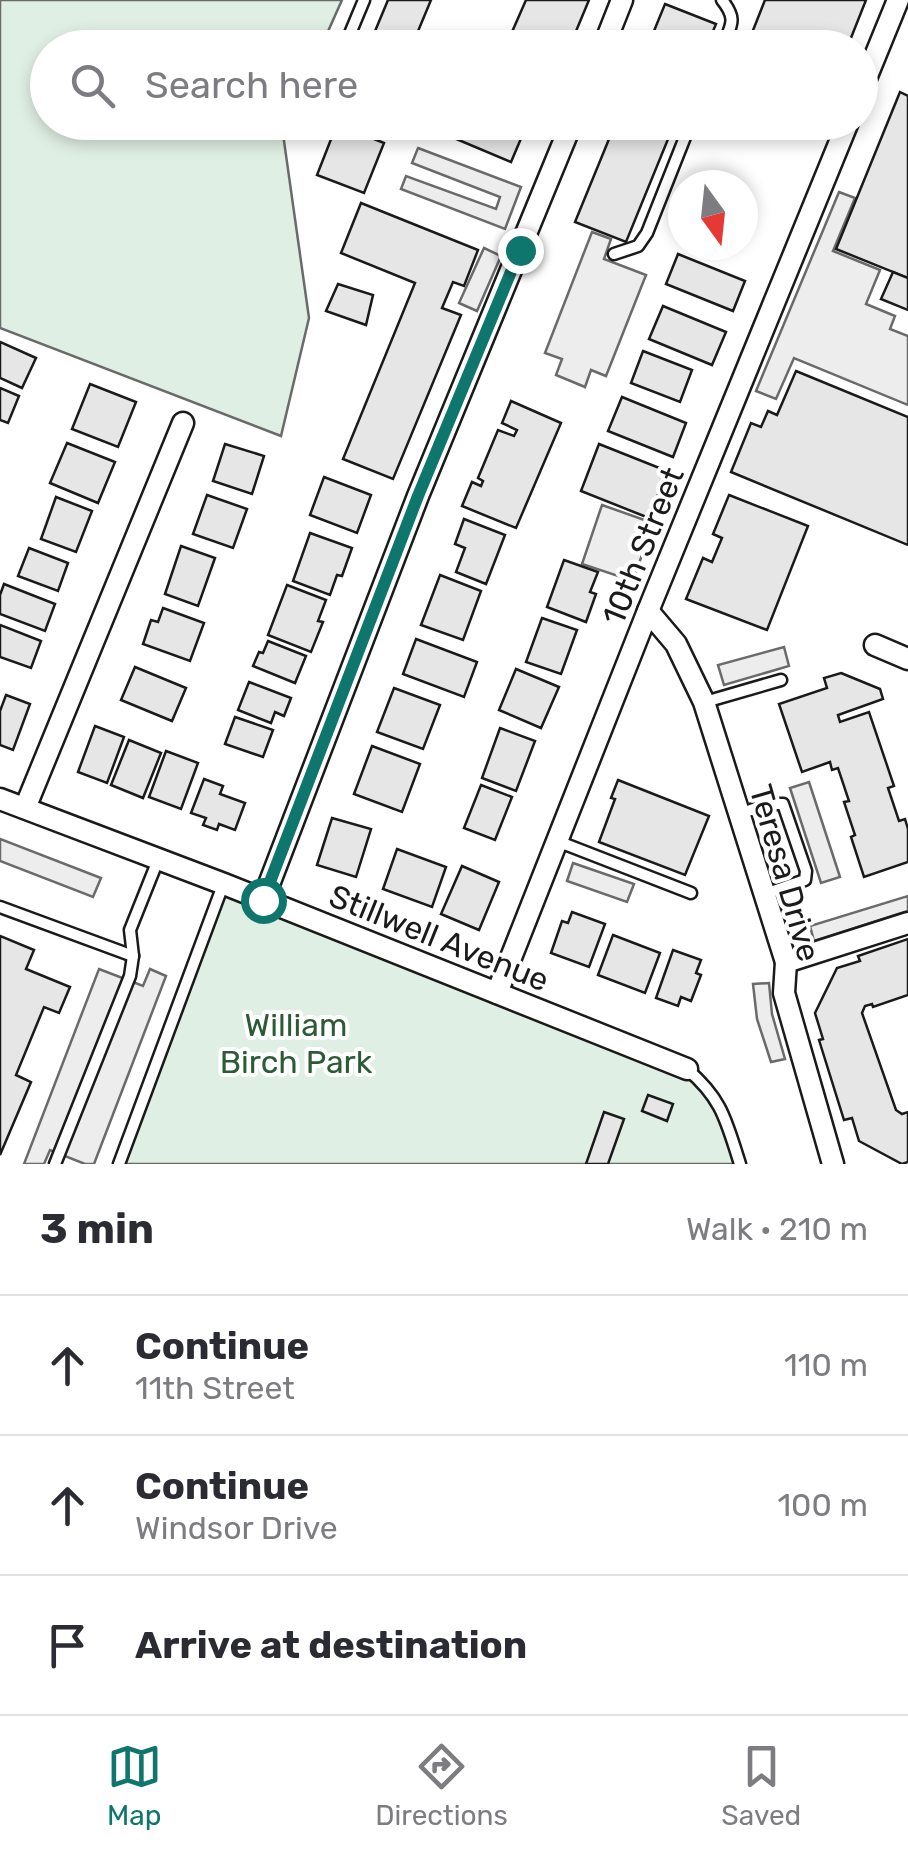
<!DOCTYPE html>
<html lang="en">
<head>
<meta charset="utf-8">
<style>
  body { margin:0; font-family:Rubik,sans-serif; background:#f2f2f3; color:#2b2b33 }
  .compass { position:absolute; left:668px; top:170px; width:90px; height:90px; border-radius:50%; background:#fff; box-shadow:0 5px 15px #0003; rotate:165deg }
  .stop { position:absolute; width:30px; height:30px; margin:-22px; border:8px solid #0f766e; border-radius:50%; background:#fff }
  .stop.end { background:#0f766e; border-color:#fff; box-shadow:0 2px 10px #0008 }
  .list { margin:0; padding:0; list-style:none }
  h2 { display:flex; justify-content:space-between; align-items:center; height:130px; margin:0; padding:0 40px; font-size:42px }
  h2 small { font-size:32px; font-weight:400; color:#7c7c81 }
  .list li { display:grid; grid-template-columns:65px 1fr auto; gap:30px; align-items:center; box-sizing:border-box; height:140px; padding:0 40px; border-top:2px solid #e1e1e2 }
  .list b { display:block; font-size:38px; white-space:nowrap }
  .list p { margin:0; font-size:32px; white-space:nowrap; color:#7c7c81 }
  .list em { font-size:32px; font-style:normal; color:#7c7c81 }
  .icon { flex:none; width:55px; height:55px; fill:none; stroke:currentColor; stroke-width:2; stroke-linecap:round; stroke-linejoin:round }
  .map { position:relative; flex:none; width:908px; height:1164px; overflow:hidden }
  .search { position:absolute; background:#fff; box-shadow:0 5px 15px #0003; left:30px; right:30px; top:30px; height:110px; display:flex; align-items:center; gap:25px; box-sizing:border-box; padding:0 35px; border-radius:55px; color:#7c7c81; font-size:38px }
  .sheet { height:550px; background:#fff }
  nav { display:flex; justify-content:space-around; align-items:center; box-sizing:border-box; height:140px; border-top:2px solid #e1e1e2; background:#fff; font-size:28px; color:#7c7c81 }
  nav a { display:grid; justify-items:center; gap:5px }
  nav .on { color:#0f766e }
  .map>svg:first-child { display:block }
  .green { fill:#e0efe3; stroke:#6a6a6a; stroke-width:2.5 }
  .parking { fill:#ededed; stroke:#6a6a6a; stroke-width:2.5 }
  .building { fill:#e6e6e6; stroke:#1a1a1a; stroke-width:2.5 }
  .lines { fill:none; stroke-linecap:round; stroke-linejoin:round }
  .service-casing { stroke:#1a1a1a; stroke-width:15 }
  .minor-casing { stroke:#1a1a1a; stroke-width:25 }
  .service { stroke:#fff; stroke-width:10 }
  .minor { stroke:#fff; stroke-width:20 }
  .route { stroke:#0f766e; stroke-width:12 }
  .labels { text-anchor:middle; stroke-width:8; stroke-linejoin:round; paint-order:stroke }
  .street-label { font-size:32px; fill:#1a1a1a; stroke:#fff }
  .park-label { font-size:32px; fill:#2b5a34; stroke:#fff }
</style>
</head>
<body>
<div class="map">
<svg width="908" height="1164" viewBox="0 0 908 1164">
  <rect width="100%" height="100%" fill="#fff"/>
  <g class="green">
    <path d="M0 0H342L321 47 48 48V122L288 123 283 134 309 318 281 436 0 328Z"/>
    <path d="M224 884 704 1084 740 1164H123Z"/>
  </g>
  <g class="parking">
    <path d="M418 148 521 187 505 229 401 189 406 176 496 209 500 197 412 163Z"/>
    <path d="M839 192 855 198 833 251 880 270 866 304 895 316 890 329 908 336V405L794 358 776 399 756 391Z"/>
    <path d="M592 232 611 239 604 259 646 275 606 376 591 370 585 387 556 375 562 359 545 353Z"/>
    <path d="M484 248 501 256 477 311 459 303Z"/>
    <path d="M602 505 653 523 633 581 582 564Z"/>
    <path d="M784 647 789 666 724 685 718 665Z"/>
    <path d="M809 782 840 877 821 883 790 788Z"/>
    <path d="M0 839 101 878 93 897 0 861Z"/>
    <path d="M573 863 634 884 627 902 567 881Z"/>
    <path d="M908 896V911L814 941 810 926Z"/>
    <path d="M99 969 143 986 150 969 166 976 94 1164H85L50 1150 44 1164H24Z"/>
    <path d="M769 983 772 1014 785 1059 771 1062 757 1019 753 984Z"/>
  </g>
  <g class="building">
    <path d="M388 0H431L411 48H368Z"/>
    <path d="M526 0H589L569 48H505Z"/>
    <path d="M765 0H866L847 48H746Z"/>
    <path d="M665 4 716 24 706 48H647Z"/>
    <path d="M900 92 908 96V278L836 249Z"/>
    <path d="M416 122H528L511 162Z"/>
    <path d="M616 122H675L626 242 575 222Z"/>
    <path d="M337 124 384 143 364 193 317 175Z"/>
    <path d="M361 203 478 250 464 286 453 282 442 308 461 315 393 479 343 459 415 283 341 253Z"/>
    <path d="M678 254 745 281 733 311 666 284Z"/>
    <path d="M893 272 908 278V310L881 299Z"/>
    <path d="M338 284 373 295 366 325 326 311Z"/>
    <path d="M663 306 726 332 712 365 649 339Z"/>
    <path d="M0 342 36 358 22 388 0 378Z"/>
    <path d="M643 351 692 370 680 402 631 383Z"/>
    <path d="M796 371 908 417V545L731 472 751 423 761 427 768 411 777 415Z"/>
    <path d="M90 384 136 402 118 447 72 429Z"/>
    <path d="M0 388 19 396 8 423 0 420Z"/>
    <path d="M622 397 686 423 673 457 608 431Z"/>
    <path d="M511 401 561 423 516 528 462 506 472 482 481 486 483 481 478 478 498 430 514 436 517 430 502 423Z"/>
    <path d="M67 443 115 462 98 503 50 483Z"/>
    <path d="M225 444 264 456 252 494 213 481Z"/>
    <path d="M599 444 667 471 649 518 581 491Z"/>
    <path d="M324 477 371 495 357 533 310 515Z"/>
    <path d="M207 495 247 509 233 548 193 534Z"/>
    <path d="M729 495 808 526 767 630 686 599 703 558 712 562 722 538 713 534Z"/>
    <path d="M56 497 92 511 76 552 41 539Z"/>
    <path d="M464 519 505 535 486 584 456 572 465 548 455 544Z"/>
    <path d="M310 533 352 548 342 576 337 575 330 595 293 581Z"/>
    <path d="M181 546 215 558 198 606 165 594Z"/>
    <path d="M29 548 68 563 58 591 18 576Z"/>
    <path d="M564 560 598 572 590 592 596 594 586 622 547 607Z"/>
    <path d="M440 575 481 591 463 640 421 625Z"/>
    <path d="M4 584 55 604 45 631 0 614V595Z"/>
    <path d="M287 585 326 600 318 621 323 622 311 652 268 635Z"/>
    <path d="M163 608 204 623 190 661 143 644 151 620 158 622Z"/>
    <path d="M542 618 577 630 561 674 526 662Z"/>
    <path d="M0 625 41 641 31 668 0 657Z"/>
    <path d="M416 639 477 662 464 697 403 674Z"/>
    <path d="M268 641 306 656 295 683 253 666 259 652 263 653Z"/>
    <path d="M135 667 186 688 172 721 121 700Z"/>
    <path d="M516 669 559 687 541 728 499 710Z"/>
    <path d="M841 673 880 689 883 699 838 715 840 722 869 712 894 786 888 788 899 821 905 819 908 829V862L864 877 851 837 855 835 844 802 849 801 838 768 832 770 830 762 802 772 779 704 827 688 824 678Z"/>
    <path d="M249 682 291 698 284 716 275 712 271 723 238 710Z"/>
    <path d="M394 688 440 705 423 749 377 732Z"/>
    <path d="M6 695 30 704 13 750 0 745V711Z"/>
    <path d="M235 717 273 730 263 757 225 744Z"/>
    <path d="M95 726 124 737 107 783 78 772Z"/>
    <path d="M500 728 535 741 516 791 482 778Z"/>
    <path d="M129 740 161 753 143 798 111 785Z"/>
    <path d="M372 746 420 764 402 812 354 794Z"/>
    <path d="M166 751 198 763 181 809 149 797Z"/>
    <path d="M204 779 223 786 220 794 245 803 235 830 219 824 217 830 203 825 206 818 191 813Z"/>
    <path d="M618 780 709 816 685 875 599 842 615 799 611 798Z"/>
    <path d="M481 785 512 797 495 840 464 828Z"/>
    <path d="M332 818 371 829 356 877 317 865Z"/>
    <path d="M397 849 446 867 432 907 383 889Z"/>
    <path d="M462 866 499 882 479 930 441 914Z"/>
    <path d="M572 912 605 924 589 967 551 953 562 921 568 923Z"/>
    <path d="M613 935 660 953 645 993 598 975Z"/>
    <path d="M0 936 34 950 26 969 70 987 59 1013 44 1007 16 1075 31 1082 0 1155Z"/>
    <path d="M908 939V995L873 1007 872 1004 865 1006 862 1013 896 1110 902 1114 908 1112V1162L902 1164 859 1141 852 1118 844 1120 819 1040 823 1039 815 1013 837 968 860 961 858 956Z"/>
    <path d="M673 950 701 960 696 973 701 975 691 1001 681 997 678 1006 656 998Z"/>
    <path d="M648 1095 673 1104 667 1121 642 1111Z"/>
    <path d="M604 1112 624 1119 608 1164H586Z"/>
  </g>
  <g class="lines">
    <g class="service-casing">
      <g id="service">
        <path d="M722 0C738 20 731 25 722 48"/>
        <path d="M344 48 364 0"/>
        <path d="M398 122 400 123"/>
        <path d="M614 254 638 246 647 233 691 122"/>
        <path d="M705 702 781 680"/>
        <path d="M739 814 768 804H783L806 871 805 880 765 894"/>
        <path d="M557 841 691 893"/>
        <path d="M0 907 133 956"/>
        <path d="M687 1069C723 1100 726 1121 740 1164"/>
        <path d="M55 1164 130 976 133 956 130 930 158 860"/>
        <path d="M119 1164 223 885"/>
      </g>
    </g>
    <g class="minor-casing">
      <g id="minor">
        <path d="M603 48 622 0"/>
        <path d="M860 93 898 0"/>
        <path d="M648 611 676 644 704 702 786 962 784 993 833 1164"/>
        <path d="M875 645 908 659"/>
        <path d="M0 799 224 884 687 1069"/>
        <path d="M25 808 183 423"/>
        <path d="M263 900 418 496 572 122"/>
        <path d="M786 962 908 923"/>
        <path d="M497 993 648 611 848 122"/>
      </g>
    </g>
    <use href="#service" class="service"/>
    <use href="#minor" class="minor"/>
  </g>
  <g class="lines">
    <path class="route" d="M263 900 418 496 520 250"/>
  </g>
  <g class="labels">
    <g class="street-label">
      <text transform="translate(643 546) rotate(-68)" y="11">10th Street</text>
      <text transform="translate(785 873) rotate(74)" y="11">Teresa Drive</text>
      <text transform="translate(439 938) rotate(22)" y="11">Stillwell Avenue</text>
    </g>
    <g class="park-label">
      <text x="296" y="1036">William<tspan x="296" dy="37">Birch Park</tspan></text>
    </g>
  </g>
</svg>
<svg class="compass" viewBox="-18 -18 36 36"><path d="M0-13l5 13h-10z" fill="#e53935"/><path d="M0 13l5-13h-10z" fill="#7c7c81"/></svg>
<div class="stop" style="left:263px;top:900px"></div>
<div class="stop end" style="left:520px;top:250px"></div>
<div class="search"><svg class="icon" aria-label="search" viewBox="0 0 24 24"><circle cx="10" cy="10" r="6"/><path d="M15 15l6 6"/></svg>Search here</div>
</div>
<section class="sheet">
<h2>3 min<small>Walk · 210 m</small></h2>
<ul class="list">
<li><svg class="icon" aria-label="ahead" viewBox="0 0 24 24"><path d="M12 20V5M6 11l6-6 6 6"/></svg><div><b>Continue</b><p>11th Street</p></div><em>110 m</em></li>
<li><svg class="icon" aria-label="ahead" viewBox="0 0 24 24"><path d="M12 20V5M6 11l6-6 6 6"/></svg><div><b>Continue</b><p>Windsor Drive</p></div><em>100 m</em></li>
<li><svg class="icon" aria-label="arrive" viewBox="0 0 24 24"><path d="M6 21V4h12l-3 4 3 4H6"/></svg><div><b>Arrive at destination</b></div></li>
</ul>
</section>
<nav>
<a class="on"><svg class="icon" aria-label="map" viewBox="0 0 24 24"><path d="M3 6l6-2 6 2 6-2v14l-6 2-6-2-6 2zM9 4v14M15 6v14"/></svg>Map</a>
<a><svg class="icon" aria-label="directions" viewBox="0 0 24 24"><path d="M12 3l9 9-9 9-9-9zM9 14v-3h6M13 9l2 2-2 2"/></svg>Directions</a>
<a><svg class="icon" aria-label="saved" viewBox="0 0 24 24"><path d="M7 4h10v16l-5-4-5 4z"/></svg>Saved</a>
</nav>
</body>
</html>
